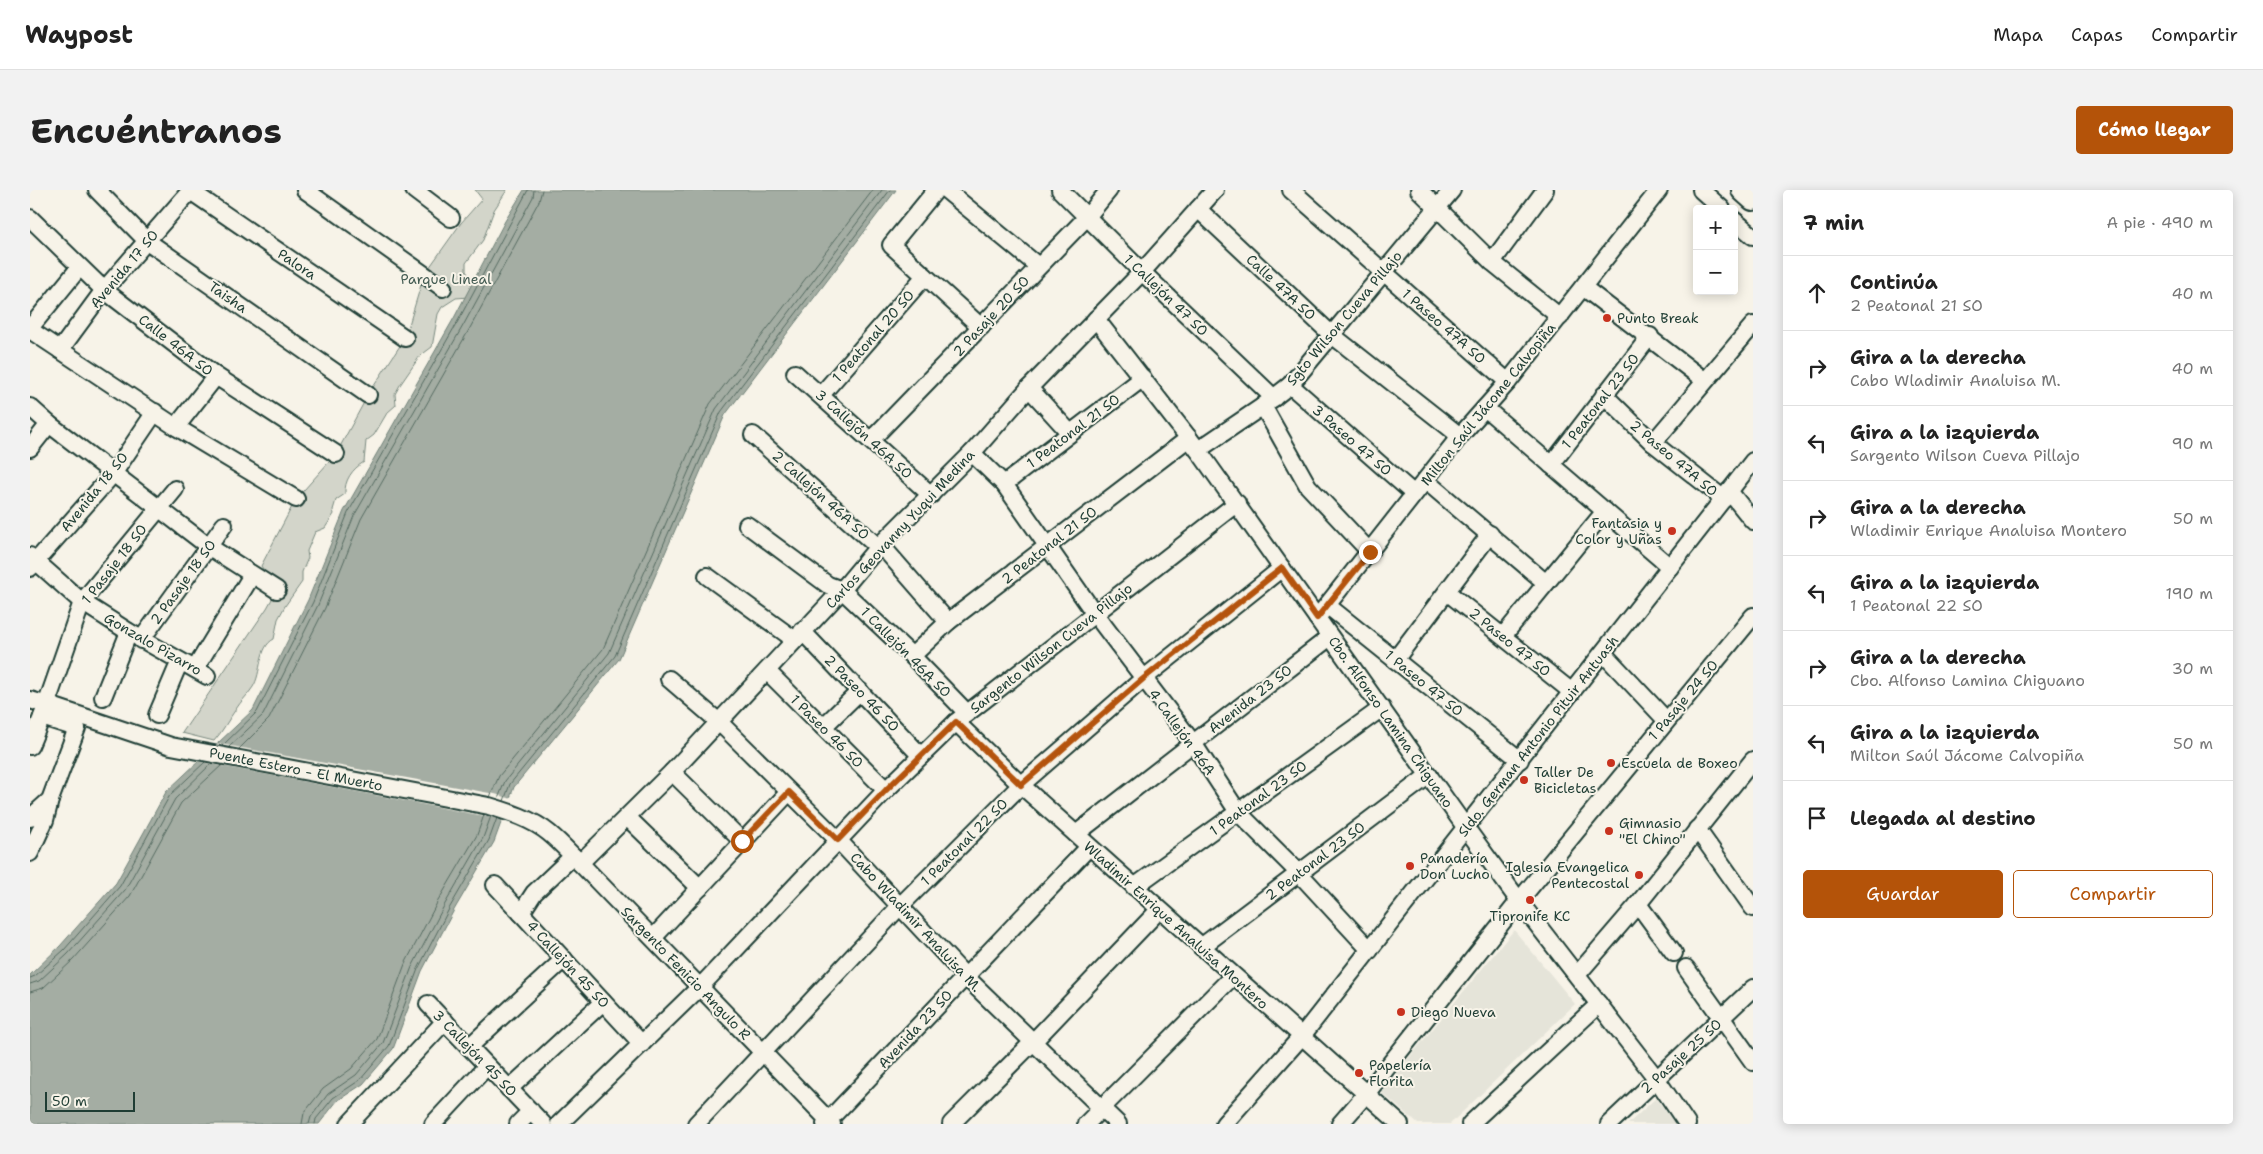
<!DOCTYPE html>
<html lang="es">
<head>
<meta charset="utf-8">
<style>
  body { margin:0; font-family:"Shantell Sans",sans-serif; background:#f2f2f2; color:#222 }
  .controls { position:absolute; right:15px; top:15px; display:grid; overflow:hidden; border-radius:5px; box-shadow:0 2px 12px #0003 }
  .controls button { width:45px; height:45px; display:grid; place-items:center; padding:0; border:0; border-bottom:1px solid #e0e0e0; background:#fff; color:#222; font:25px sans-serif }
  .scale { position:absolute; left:15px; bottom:12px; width:90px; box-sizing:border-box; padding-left:5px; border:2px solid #1f3d34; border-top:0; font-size:14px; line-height:18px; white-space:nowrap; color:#1f3d34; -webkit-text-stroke:4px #f7f3e8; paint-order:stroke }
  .stop { position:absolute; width:15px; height:15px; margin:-11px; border:4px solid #b45309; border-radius:50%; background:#fff }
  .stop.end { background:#b45309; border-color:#fff; box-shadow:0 1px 5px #0008 }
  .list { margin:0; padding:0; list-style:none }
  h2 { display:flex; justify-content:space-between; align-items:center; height:65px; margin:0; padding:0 20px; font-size:21px }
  h2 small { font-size:16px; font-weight:400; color:#767676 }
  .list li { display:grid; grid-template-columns:32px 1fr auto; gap:15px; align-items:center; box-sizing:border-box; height:75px; padding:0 20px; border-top:1px solid #e0e0e0 }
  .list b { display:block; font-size:19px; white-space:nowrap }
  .list p { margin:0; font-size:16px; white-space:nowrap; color:#767676 }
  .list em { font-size:16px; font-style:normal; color:#767676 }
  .actions { display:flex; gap:10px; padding:15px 20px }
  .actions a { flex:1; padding:11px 0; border:1px solid #b45309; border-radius:5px; text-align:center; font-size:18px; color:#b45309 }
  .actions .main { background:#b45309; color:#fff }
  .icon { flex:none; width:28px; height:28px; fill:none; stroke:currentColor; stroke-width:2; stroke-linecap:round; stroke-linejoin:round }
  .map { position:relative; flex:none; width:1723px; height:934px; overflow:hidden; border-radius:5px }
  header { display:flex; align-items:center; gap:30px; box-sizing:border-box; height:70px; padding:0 25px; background:#fff; border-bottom:1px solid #e0e0e0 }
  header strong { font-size:24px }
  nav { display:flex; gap:28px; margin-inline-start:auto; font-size:18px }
  .intro { display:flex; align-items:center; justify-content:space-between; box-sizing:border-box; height:120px; padding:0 30px }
  h1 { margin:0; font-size:35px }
  .button { padding:12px 22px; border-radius:5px; background:#b45309; color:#fff; font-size:18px; font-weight:700 }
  main { display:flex; gap:30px; padding:0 30px }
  aside { flex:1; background:#fff; border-radius:5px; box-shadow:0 2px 12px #0003 }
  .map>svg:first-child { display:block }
  .built { fill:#e5e4d9 }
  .green { fill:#d3d5ca; stroke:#79897f }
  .water { fill:#a4ada3; stroke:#6f8077 }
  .pier { fill:#f7f3e8 }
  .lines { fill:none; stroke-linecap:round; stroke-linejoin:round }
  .shore { stroke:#546a60; stroke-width:1 }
  .minor-casing { stroke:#1f3d34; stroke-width:20 }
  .highway-casing { stroke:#1f3d34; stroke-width:26 }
  .minor { stroke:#f7f3e8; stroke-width:16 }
  .highway { stroke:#f7f3e8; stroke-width:22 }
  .route { stroke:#b45309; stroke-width:6 }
  .poi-dot { fill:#c8321e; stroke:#f7f3e8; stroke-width:2 }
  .labels { text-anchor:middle; stroke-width:4; stroke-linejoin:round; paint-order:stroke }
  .street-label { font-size:14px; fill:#1f3d34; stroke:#f7f3e8 }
  .park-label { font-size:14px; fill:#435b52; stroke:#f7f3e8 }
  .poi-label { font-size:14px; fill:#1f3d34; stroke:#f7f3e8; text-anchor:start }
</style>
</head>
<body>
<header>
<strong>Waypost</strong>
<nav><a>Mapa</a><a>Capas</a><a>Compartir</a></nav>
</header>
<div class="intro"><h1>Encuéntranos</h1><a class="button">Cómo llegar</a></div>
<main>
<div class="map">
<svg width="1723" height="934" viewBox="0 0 1723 934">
  <rect width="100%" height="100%" fill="#f7f3e8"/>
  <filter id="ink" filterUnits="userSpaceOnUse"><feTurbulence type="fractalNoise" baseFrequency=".02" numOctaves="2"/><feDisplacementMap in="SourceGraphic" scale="10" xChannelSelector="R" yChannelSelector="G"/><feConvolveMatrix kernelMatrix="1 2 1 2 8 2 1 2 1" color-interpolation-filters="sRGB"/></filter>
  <g filter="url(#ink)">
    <g class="built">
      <path d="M1484 740 1545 814 1420 934H1388L1351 902Z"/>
      <path d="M1626 908 1645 934H1598Z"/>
    </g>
    <path class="green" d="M445 0H477L464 20 453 50 436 73V81L445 94 439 107 426 108 412 117 408 124 402 157 390 166 370 195 365 204 366 215 357 223 344 245 336 251 334 272C322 279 314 291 315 304L306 310 303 320 304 324 295 338 285 342 277 361 278 368 272 382V392L255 416 248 429 244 449C228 457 232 483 223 497 218 505 211 511 206 519 198 530 193 541 184 551L152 543 237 418 247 400 231 376 266 309 306 264 338 205 375 148 394 85 431 33 452 9Z"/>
    <path class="water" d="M494 0H866L695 225 589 469 484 597 464 652 424 720 392 781 363 859 333 894 307 911 289 934H0V785L30 756 86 693 136 602 223 520 278 410 314 321 424 128 475 31Z"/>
    <path class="pier" d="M185 553 465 604 482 609 475 630 165 571Z"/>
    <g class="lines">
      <g class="shore">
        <path d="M192 556 227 522 283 412 318 323 428 131 498 0"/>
        <path d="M199 557 233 525 288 415 324 326 434 134 503 7 504 0"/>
        <path d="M209 559 239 529 295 418 331 329 440 138 509 11 512 0"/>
        <path d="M460 607 469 586 573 459 680 214 843 0"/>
        <path d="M468 609 475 591 579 463 686 219 852 0"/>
        <path d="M474 611 480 594 585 466 691 222 860 0"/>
        <path d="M0 788 5 786 34 760 90 696 140 605 175 572"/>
        <path d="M0 794 9 791 38 764 95 700 145 609 182 573"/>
        <path d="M0 802 13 798 43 770 100 706 151 613 192 575"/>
        <path d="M272 934 274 923 293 899 321 879 347 849 375 774 408 711 447 645 454 625"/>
        <path d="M279 934 281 927 298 904 326 885 353 853 382 777 415 714 453 648 461 626"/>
        <path d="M285 934 286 929 303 908 330 890 359 856 388 779 420 717 459 650 467 628"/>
      </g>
      <g class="minor-casing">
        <g id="minor">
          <path d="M67 0 117 51 338 205"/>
          <path d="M159 0 375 148"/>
          <path d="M275 0 413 98"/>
          <path d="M384 0 421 28"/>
          <path d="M906 0 861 55 951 137"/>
          <path d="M916 0 1008 76"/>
          <path d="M1030 0 1112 82 1244 208"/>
          <path d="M1261 0 1478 192"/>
          <path d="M1389 0 1462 72 1530 127"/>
          <path d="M1671 0 1692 19"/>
          <path d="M1168 19 1302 145 1430 246"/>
          <path d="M0 28 74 100 186 186 306 264"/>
          <path d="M1704 30 1723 46"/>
          <path d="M1462 72 1515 0"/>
          <path d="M1553 97 1674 190"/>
          <path d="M1066 129 1168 260 1436 638 1489 711 1626 888 1657 934"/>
          <path d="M0 138 49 78"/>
          <path d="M0 140 146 237 266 309"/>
          <path d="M30 160 74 100 161 0"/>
          <path d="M765 183 901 305"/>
          <path d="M1260 195 1384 304"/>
          <path d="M999 198 1040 243"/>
          <path d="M791 205 895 86"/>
          <path d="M1574 205 1623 253 1694 309"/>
          <path d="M1233 216 1278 296 1340 362"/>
          <path d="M0 217 19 234 178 356 247 400"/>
          <path d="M1455 218 1640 377"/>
          <path d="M146 237 186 186"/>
          <path d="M723 245 848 357 858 363 918 432"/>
          <path d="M842 249 1057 27 1079 0"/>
          <path d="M1623 253 1723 135"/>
          <path d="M0 258 19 234"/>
          <path d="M1168 260 1233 216 1260 195 1422 0"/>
          <path d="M942 263 974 294 1065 424 1163 553 1208 622 1269 683 1340 760"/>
          <path d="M1521 275 1620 146"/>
          <path d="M1396 291 1516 393"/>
          <path d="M974 294 1113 188"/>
          <path d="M1699 301 1723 331"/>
          <path d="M717 335 798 395 812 400 882 466 937 523"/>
          <path d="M0 366 52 412 99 442 177 486"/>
          <path d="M0 378 83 284 125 222"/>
          <path d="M677 386 765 450"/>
          <path d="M1417 402 1542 502"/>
          <path d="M1298 416 1490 570"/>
          <path d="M1287 428 1430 246 1478 192 1629 0"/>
          <path d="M772 441 891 566"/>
          <path d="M1473 446 1575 321"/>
          <path d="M111 450 194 335"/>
          <path d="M1573 463 1636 530"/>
          <path d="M882 466 918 432 1159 248"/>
          <path d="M1365 470 1460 344"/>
          <path d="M165 479 222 385"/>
          <path d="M737 481 856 600"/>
          <path d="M639 489 689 532 809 651 935 786 1088 934"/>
          <path d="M73 507 99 442"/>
          <path d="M0 510 25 517 141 556 459 616C479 622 502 629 519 643 530 652 540 663 550 673L802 934"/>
          <path d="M127 525 150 471"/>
          <path d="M926 532 991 595 1370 934"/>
          <path d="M793 537 830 501"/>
          <path d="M0 556 12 527 52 412 145 299"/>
          <path d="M642 582 712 651"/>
          <path d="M597 627 670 698"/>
          <path d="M0 628 20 610 47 538 12 527"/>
          <path d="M1667 639 1723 718"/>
          <path d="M1046 644 1300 447"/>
          <path d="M0 663 15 630 20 610"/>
          <path d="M550 673 642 582 812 400 848 357 942 263 999 198 1112 82 1185 0"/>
          <path d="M465 695 612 854"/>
          <path d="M1104 697 1352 518"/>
          <path d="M1608 714 1644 763"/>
          <path d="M491 723 504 703 543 666"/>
          <path d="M623 748 759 602"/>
          <path d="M1171 757 1399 585"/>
          <path d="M1656 778 1723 872"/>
          <path d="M1547 785 1608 714 1723 570"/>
          <path d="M398 814 513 934"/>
          <path d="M439 857 534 769"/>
          <path d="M479 899 573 812"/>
          <path d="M319 934 415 831"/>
          <path d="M403 934 457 876"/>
          <path d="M488 934 501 921"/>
          <path d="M529 934 670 797 856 600 926 532 1207 313"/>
          <path d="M666 934 871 715 991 595 1113 489 1252 378"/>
          <path d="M795 934 1059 657"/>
          <path d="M921 934 1003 852 1129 720"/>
          <path d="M1056 934 1203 786"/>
          <path d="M1194 934 1271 847 1723 271"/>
          <path d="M1310 934 1336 904 1489 711 1723 426"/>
          <path d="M1440 934 1569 814"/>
          <path d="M1579 934 1723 798"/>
        </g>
      </g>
      <g class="highway-casing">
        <path id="highway" d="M1713 0 1723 9"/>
      </g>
      <use href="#minor" class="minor"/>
      <use href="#highway" class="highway"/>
    </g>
  </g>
  <g class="lines" filter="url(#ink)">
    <path class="route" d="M712 651 759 602 808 650 856 600 926 532 991 595 1113 489 1252 378 1287 428 1340 362"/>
  </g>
  <g class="poi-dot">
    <circle cx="1577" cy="128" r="5"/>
    <circle cx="1642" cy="341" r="5"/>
    <circle cx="1581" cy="573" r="5"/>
    <circle cx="1494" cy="590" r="5"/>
    <circle cx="1579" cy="641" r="5"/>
    <circle cx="1380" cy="676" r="5"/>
    <circle cx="1609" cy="685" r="5"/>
    <circle cx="1500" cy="710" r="5"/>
    <circle cx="1371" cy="822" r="5"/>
    <circle cx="1329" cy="883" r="5"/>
  </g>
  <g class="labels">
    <g class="street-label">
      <text transform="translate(267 74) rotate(34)" y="5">Palora</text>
      <text transform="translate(94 79) rotate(-50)" y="5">Avenida 17 SO</text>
      <text transform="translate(1251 97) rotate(43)" y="5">Calle 47A SO</text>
      <text transform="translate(1136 105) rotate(44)" y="5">1 Callejón 47 SO</text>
      <text transform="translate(198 107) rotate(35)" y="5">Taisha</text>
      <text transform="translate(961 126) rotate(-47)" y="5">2 Pasaje 20 SO</text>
      <text transform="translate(1314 128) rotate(-50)" y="5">Sgto Wilson Cueva Pillajo</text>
      <text transform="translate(1414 136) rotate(41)" y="5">1 Paseo 47A SO</text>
      <text transform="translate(843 146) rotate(-49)" y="5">1 Peatonal 20 SO</text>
      <text transform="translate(146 155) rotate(38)" y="5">Calle 46A SO</text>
      <text transform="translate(1570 211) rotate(-52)" y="5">1 Peatonal 23 SO</text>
      <text transform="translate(1458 214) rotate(-51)" y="5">Milton Saúl Jácome Calvopiña</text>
      <text transform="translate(1043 241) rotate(-37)" y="5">1 Peatonal 21 SO</text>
      <text transform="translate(834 244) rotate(42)" y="5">3 Callejón 46A SO</text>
      <text transform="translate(1322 250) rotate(41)" y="5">3 Paseo 47 SO</text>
      <text transform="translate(1644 268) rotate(40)" y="5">2 Paseo 47A SO</text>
      <text transform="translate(64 302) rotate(-51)" y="5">Avenida 18 SO</text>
      <text transform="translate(791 305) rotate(42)" y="5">2 Callejón 46A SO</text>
      <text transform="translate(870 339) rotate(-47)" y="5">Carlos Geovanny Yuqui Medina</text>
      <text transform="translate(1019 355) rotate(-38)" y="5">2 Peatonal 21 SO</text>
      <text transform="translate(84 374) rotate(-52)" y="5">1 Pasaje 18 SO</text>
      <text transform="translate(153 392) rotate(-54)" y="5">2 Pasaje 18 SO</text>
      <text transform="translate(1480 452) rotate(39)" y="5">2 Paseo 47 SO</text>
      <text transform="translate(123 454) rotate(30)" y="5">Gonzalo Pizarro</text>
      <text transform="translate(1021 458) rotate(-38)" y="5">Sargento Wilson Cueva Pillajo</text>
      <text transform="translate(876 462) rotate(45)" y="5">1 Callejón 46A SO</text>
      <text transform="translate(1394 493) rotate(39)" y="5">1 Paseo 47 SO</text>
      <text transform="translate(832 503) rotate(46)" y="5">2 Paseo 46 SO</text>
      <text transform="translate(1220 509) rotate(-38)" y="5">Avenida 23 SO</text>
      <text transform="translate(1653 510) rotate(-50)" y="5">1 Pasaje 24 SO</text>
      <text transform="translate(1361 532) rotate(55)" y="5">Cbo. Alfonso Lamina Chiguano</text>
      <text transform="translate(797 541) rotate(45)" y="5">1 Paseo 46 SO</text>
      <text transform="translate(1152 542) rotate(54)" y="5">4 Callejón 46A</text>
      <text transform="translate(1508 546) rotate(-52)" y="5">Sldo. German Antonio Pituir Antuash</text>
      <text transform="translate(266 579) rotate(11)" y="5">Puente Estero - El Muerto</text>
      <text transform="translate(1228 608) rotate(-36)" y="5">1 Peatonal 23 SO</text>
      <text transform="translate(934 652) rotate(-45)" y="5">1 Peatonal 22 SO</text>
      <text transform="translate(1285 671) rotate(-37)" y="5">2 Peatonal 23 SO</text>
      <text transform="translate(886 732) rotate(47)" y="5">Cabo Wladimir Analuisa M.</text>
      <text transform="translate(1146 735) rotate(42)" y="5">Wladimir Enrique Analuisa Montero</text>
      <text transform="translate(538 774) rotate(47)" y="5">4 Callejón 45 SO</text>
      <text transform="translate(656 783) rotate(46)" y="5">Sargento Fenicio Angulo R</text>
      <text transform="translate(885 839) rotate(-47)" y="5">Avenida 23 SO</text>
      <text transform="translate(445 863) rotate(46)" y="5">3 Callejón 45 SO</text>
      <text transform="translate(1651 866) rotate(-42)" y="5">2 Pasaje 25 SO</text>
    </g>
    <g class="park-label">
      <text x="416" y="94">Parque Lineal</text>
    </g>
    <g class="poi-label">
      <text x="1587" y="133">Punto Break</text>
      <text x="1632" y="338" text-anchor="end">Fantasia y<tspan x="1632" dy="16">Color y Uñas</tspan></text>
      <text x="1591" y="578">Escuela de Boxeo</text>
      <text x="1504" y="587">Taller De<tspan x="1504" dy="16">Bicicletas</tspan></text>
      <text x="1589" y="638">Gimnasio<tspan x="1589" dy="16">"El Chino"</tspan></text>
      <text x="1390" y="673">Panadería<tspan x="1390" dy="16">Don Lucho</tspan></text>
      <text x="1599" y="682" text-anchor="end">Iglesia Evangelica<tspan x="1599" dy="16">Pentecostal</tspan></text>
      <text x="1500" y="731" text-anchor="middle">Tipronife KC</text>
      <text x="1381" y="827">Diego Nueva</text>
      <text x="1339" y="880">Papelería<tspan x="1339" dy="16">Florita</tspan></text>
    </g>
  </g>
</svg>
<div class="controls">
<button>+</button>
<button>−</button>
</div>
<div class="scale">50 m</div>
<div class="stop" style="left:712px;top:651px"></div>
<div class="stop end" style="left:1340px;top:362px"></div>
</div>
<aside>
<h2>7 min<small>A pie · 490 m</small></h2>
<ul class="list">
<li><svg class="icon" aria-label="ahead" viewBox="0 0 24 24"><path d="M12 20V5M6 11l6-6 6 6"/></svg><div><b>Continúa</b><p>2 Peatonal 21 SO</p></div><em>40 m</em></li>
<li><svg class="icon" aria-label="right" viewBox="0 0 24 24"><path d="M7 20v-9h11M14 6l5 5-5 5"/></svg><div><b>Gira a la derecha</b><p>Cabo Wladimir Analuisa M.</p></div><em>40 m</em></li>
<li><svg class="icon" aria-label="left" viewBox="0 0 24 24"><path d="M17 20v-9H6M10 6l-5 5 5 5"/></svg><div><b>Gira a la izquierda</b><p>Sargento Wilson Cueva Pillajo</p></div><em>90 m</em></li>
<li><svg class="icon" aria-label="right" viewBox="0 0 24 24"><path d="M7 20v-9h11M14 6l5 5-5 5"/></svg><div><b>Gira a la derecha</b><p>Wladimir Enrique Analuisa Montero</p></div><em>50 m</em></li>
<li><svg class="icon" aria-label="left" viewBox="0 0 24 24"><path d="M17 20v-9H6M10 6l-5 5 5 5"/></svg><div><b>Gira a la izquierda</b><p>1 Peatonal 22 SO</p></div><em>190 m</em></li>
<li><svg class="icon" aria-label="right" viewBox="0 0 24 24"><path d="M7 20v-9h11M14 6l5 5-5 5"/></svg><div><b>Gira a la derecha</b><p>Cbo. Alfonso Lamina Chiguano</p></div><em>30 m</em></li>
<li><svg class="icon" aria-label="left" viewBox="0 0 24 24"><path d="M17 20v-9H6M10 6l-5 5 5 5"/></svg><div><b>Gira a la izquierda</b><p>Milton Saúl Jácome Calvopiña</p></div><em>50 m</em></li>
<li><svg class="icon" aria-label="arrive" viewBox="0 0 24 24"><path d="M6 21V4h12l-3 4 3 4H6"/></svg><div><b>Llegada al destino</b></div></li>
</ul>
<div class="actions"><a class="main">Guardar</a><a>Compartir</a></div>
</aside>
</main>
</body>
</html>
